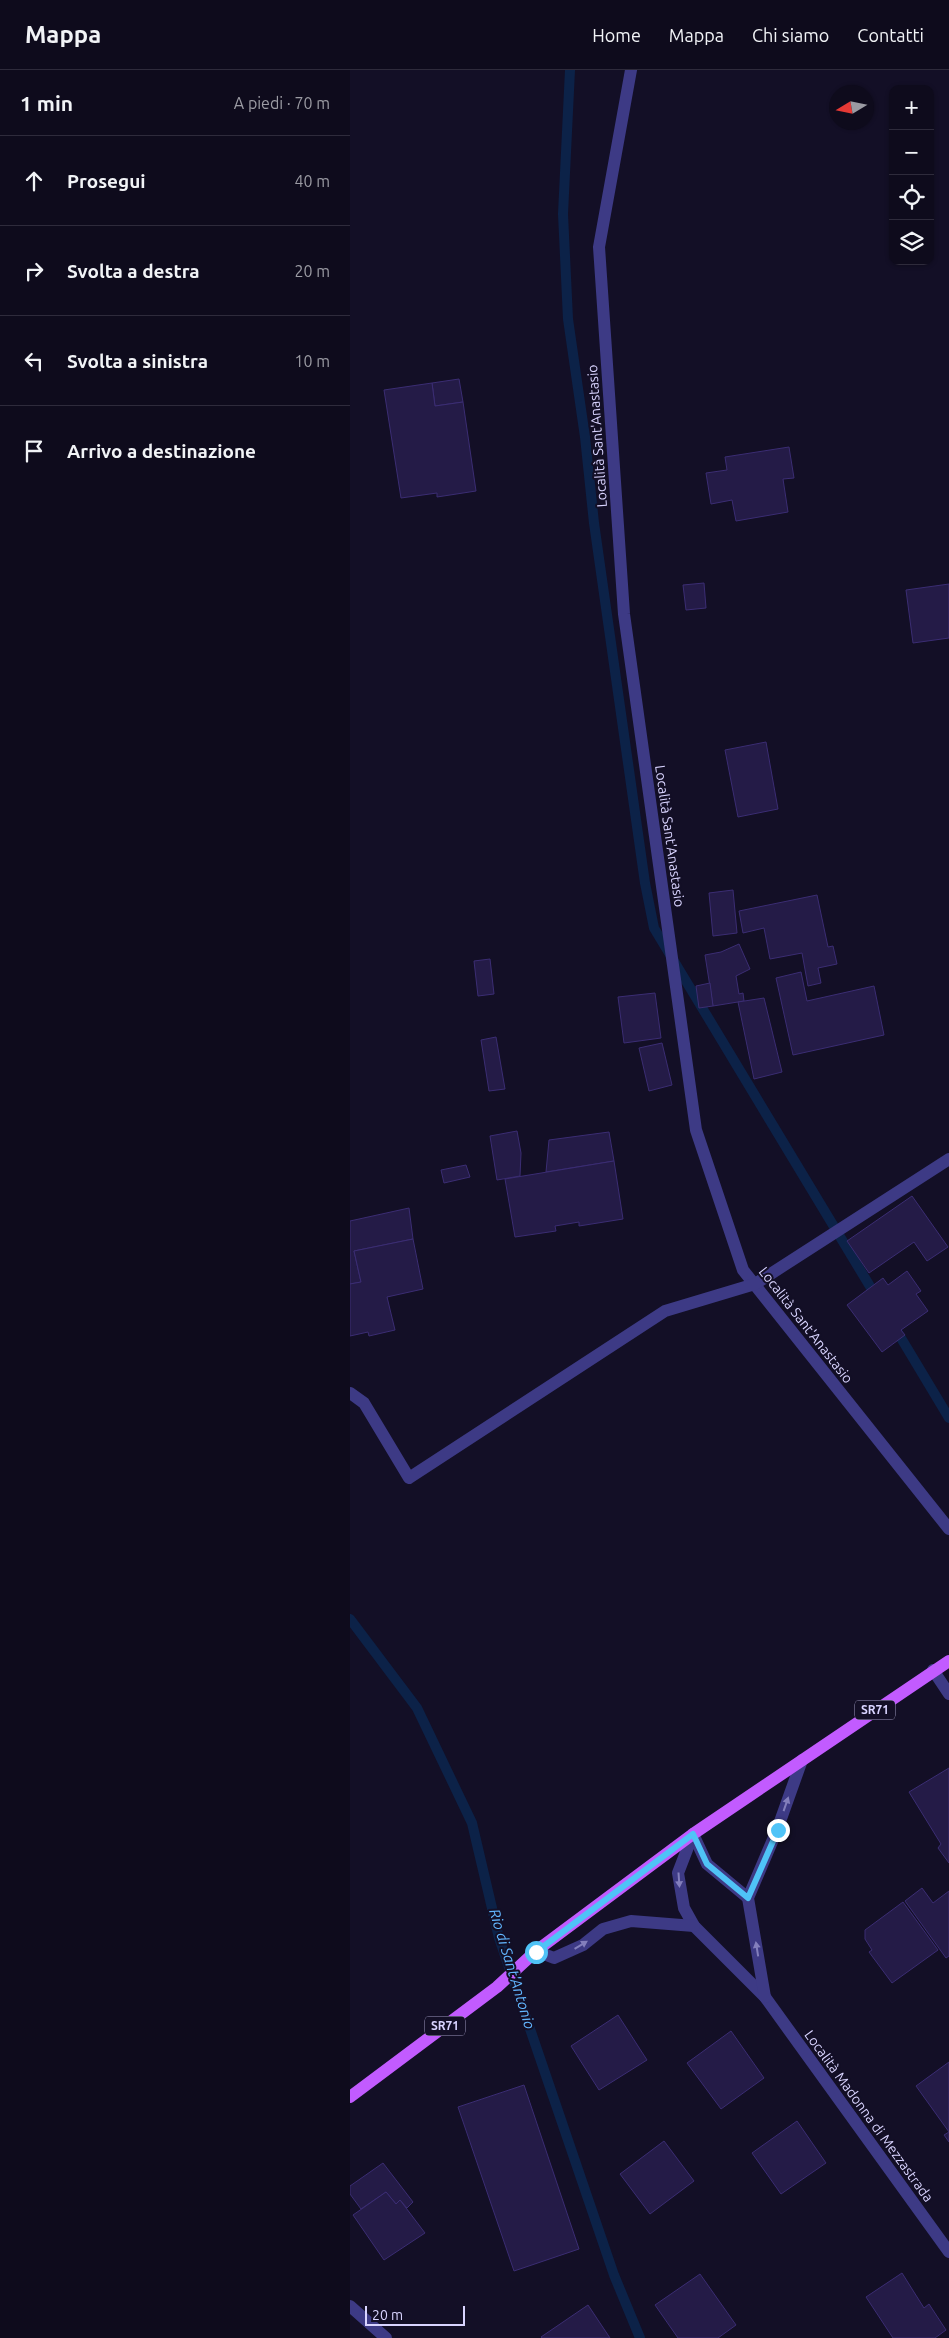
<!DOCTYPE html>
<html lang="it">
<head>
<meta charset="utf-8">
<style>
  body { margin:0; font-family:Ubuntu,sans-serif; background:#171425; color:#f1f3f6 }
  .controls { position:absolute; right:15px; top:15px; display:grid; overflow:hidden; border-radius:10px; box-shadow:0 1px 4px #0004 }
  .controls button { width:45px; height:45px; display:grid; place-items:center; padding:0; border:0; border-bottom:1px solid #2e2b3b; background:#0e0b1c; color:#f1f3f6; font:25px sans-serif }
  .compass { position:absolute; left:479px; top:15px; width:45px; height:45px; border-radius:50%; background:#0e0b1c; box-shadow:0 1px 4px #0004; rotate:260deg }
  .scale { position:absolute; left:15px; bottom:12px; width:100px; box-sizing:border-box; padding-left:5px; border:2px solid #d9d4ff; border-top:0; font-size:14px; line-height:18px; white-space:nowrap; color:#d9d4ff; -webkit-text-stroke:4px #130f26; paint-order:stroke }
  .stop { position:absolute; width:15px; height:15px; margin:-11px; border:4px solid #4fc3f7; border-radius:50%; background:#fff }
  .stop.end { background:#4fc3f7; border-color:#fff; box-shadow:0 1px 5px #0008 }
  .list { margin:0; padding:0; list-style:none }
  h2 { display:flex; justify-content:space-between; align-items:center; height:65px; margin:0; padding:0 20px; font-size:21px }
  h2 small { font-size:16px; font-weight:400; color:#9b9ba3 }
  .list li { display:grid; grid-template-columns:32px 1fr auto; gap:15px; align-items:center; box-sizing:border-box; height:90px; padding:0 20px; border-top:1px solid #2e2b3b }
  .list b { display:block; font-size:19px; white-space:nowrap }
  .list em { font-size:16px; font-style:normal; color:#9b9ba3 }
  .icon { flex:none; width:28px; height:28px; fill:none; stroke:currentColor; stroke-width:2; stroke-linecap:round; stroke-linejoin:round }
  .map { position:relative; flex:none; width:599px; height:2268px; overflow:hidden }
  header { display:flex; align-items:center; gap:30px; box-sizing:border-box; height:70px; padding:0 25px; background:#0e0b1c; border-bottom:1px solid #2e2b3b }
  header strong { font-size:24px }
  nav { display:flex; gap:28px; margin-inline-start:auto; font-size:18px }
  main { display:flex }
  aside { flex:1; background:#0e0b1c }
  .map>svg:first-child { display:block }
  .lines { fill:none; stroke-linecap:round; stroke-linejoin:round }
  .stream { stroke:#0c2248; stroke-width:10 }
  .building { fill:#241b47; stroke:#3b2d73 }
  .minor { stroke:#3d3a85; stroke-width:12 }
  .major { stroke:#c25bff; stroke-width:12 }
  .oneway { fill:#837fbc }
  .route { stroke:#4fc3f7; stroke-width:6 }
  .labels { text-anchor:middle; stroke-width:4; stroke-linejoin:round; paint-order:stroke }
  .shield { fill:#130f26; stroke:#9e99be; stroke-width:1 }
  .shield-label { font-size:12px; font-weight:bold; fill:#d9d4ff }
  .street-label { font-size:14px; fill:#d9d4ff; stroke:#130f26 }
  .water-label { font-size:15px; font-style:italic; fill:#62b6ff; stroke:#130f26 }
</style>
</head>
<body>
<header>
<strong>Mappa</strong>
<nav><a>Home</a><a>Mappa</a><a>Chi siamo</a><a>Contatti</a></nav>
</header>
<main>
<aside>
<h2>1 min<small>A piedi · 70 m</small></h2>
<ul class="list">
<li><svg class="icon" aria-label="ahead" viewBox="0 0 24 24"><path d="M12 20V5M6 11l6-6 6 6"/></svg><div><b>Prosegui</b></div><em>40 m</em></li>
<li><svg class="icon" aria-label="right" viewBox="0 0 24 24"><path d="M7 20v-9h11M14 6l5 5-5 5"/></svg><div><b>Svolta a destra</b></div><em>20 m</em></li>
<li><svg class="icon" aria-label="left" viewBox="0 0 24 24"><path d="M17 20v-9H6M10 6l-5 5 5 5"/></svg><div><b>Svolta a sinistra</b></div><em>10 m</em></li>
<li><svg class="icon" aria-label="arrive" viewBox="0 0 24 24"><path d="M6 21V4h12l-3 4 3 4H6"/></svg><div><b>Arrivo a destinazione</b></div></li>
</ul>
</aside>
<div class="map">
<svg width="599" height="2268" viewBox="0 0 599 2268">
  <rect width="100%" height="100%" fill="#130f26"/>
  <g class="lines">
    <g class="stream">
      <path d="M220 0 213 144 218 249 235 367 244 453 295 813 304 858 527 1228"/>
      <path d="M545 1258 599 1348"/>
      <path d="M0 1549 67 1638 122 1753 149 1868 264 2205 290 2268"/>
    </g>
  </g>
  <g class="building">
    <path d="M109 309 113 332 85 336 82 313Z"/>
    <path d="M82 313 85 336 113 332 126 421 87 427V423L51 428 34 320Z"/>
    <path d="M439 377 444 408 433 409 438 442 386 451 382 430 361 434 356 403 377 400 375 387Z"/>
    <path d="M354 513 356 538 336 540 333 515Z"/>
    <path d="M599 514V568L563 573 556 520Z"/>
    <path d="M416 672 428 739 388 747 375 680Z"/>
    <path d="M383 820 387 863 363 866 359 823Z"/>
    <path d="M467 825 478 877 483 876 487 894 468 898 471 913 458 916 452 883 420 889 414 858 393 863 389 841Z"/>
    <path d="M389 874 400 899 386 906 389 924 393 923 394 931 363 936 355 885 371 882Z"/>
    <path d="M140 889 144 924 128 926 124 891Z"/>
    <path d="M451 902 457 931 524 916 534 965 443 985 426 908Z"/>
    <path d="M360 913 363 936 349 938 346 916Z"/>
    <path d="M305 923 311 968 274 973 268 927Z"/>
    <path d="M414 928 432 1002 404 1009 388 932Z"/>
    <path d="M146 967 155 1019 139 1021 131 970Z"/>
    <path d="M312 973 322 1015 299 1021 289 978Z"/>
    <path d="M167 1061 171 1083 170 1106 147 1110 140 1066Z"/>
    <path d="M259 1062 264 1091 196 1102 199 1070Z"/>
    <path d="M264 1091 273 1149 229 1156V1152L205 1156 206 1161 165 1167 155 1109Z"/>
    <path d="M116 1095 120 1107 94 1113 91 1100Z"/>
    <path d="M562 1126 598 1177 577 1191 564 1172 519 1203 497 1171Z"/>
    <path d="M59 1138 63 1169 4 1181 11 1212 0 1214V1151Z"/>
    <path d="M63 1169 73 1219 37 1227 45 1260 19 1266 18 1262 0 1266V1214L11 1212 4 1181Z"/>
    <path d="M557 1201 571 1221 566 1224 578 1241 551 1260 555 1265 532 1282 497 1235 533 1208 538 1215Z"/>
    <path d="M599 1698V1793L588 1778 591 1774 559 1722Z"/>
    <path d="M572 1818 583 1833 599 1821V1886L596 1888 555 1831Z"/>
    <path d="M553 1832 588 1880 542 1913 519 1882 522 1880 515 1869V1860Z"/>
    <path d="M268 1945 297 1990 249 2020 221 1976Z"/>
    <path d="M381 1961 414 2008 371 2039 337 1993Z"/>
    <path d="M599 1992V2072L594 2065 599 2062 566 2016Z"/>
    <path d="M174 2015 229 2179 164 2201 108 2037Z"/>
    <path d="M447 2051 476 2093 431 2124 402 2083Z"/>
    <path d="M314 2071 344 2111 300 2144 270 2104Z"/>
    <path d="M33 2093 63 2132 57 2138 50 2130 46 2134 36 2122 11 2139 0 2124V2116Z"/>
    <path d="M36 2122 46 2134 50 2130 75 2163 34 2190 3 2145Z"/>
    <path d="M552 2203 574 2238 579 2234 596 2260 585 2268H543L516 2227Z"/>
    <path d="M350 2204 386 2255 368 2268H328L305 2235Z"/>
    <path d="M238 2235 260 2268H192L191 2267Z"/>
  </g>
  <g class="lines">
    <g class="minor">
      <path d="M281 0 249 177 274 544 346 1060 393 1200 599 1459"/>
      <path d="M0 1323 14 1333 59 1408 315 1241 405 1214 599 1089"/>
      <path d="M583 1600 599 1624"/>
      <path d="M343 1764 328 1803 334 1838 344 1856 415 1927 599 2182"/>
      <path d="M343 1764 357 1794 398 1828"/>
      <path d="M186 1881 204 1888 233 1875 253 1859 281 1851 344 1856"/>
      <path d="M415 1927 398 1828 427 1760 452 1690"/>
      <path d="M0 2236 36 2268"/>
    </g>
    <path class="major" d="M0 2027 147 1917 186 1881 343 1764 599 1591"/>
  </g>
  <defs><path id="oneway-solid" d="M-6-.8H1V-3.2L6.5 0L1 3.2V.8H-6Z" transform="scale(1.25)"/></defs>
  <g class="oneway">
    <use href="#oneway-solid" transform="translate(436 1734) rotate(-71)"/>
    <use href="#oneway-solid" transform="translate(329 1810) rotate(86)"/>
    <use href="#oneway-solid" transform="translate(231 1875) rotate(-31)"/>
    <use href="#oneway-solid" transform="translate(407 1879) rotate(-99)"/>
  </g>
  <g class="lines">
    <path class="route" d="M186 1882 343 1764 357 1794 398 1828 428 1760"/>
  </g>
  <g class="labels">
    <g class="shield">
      <rect x="505" y="1630.5" width="40" height="19" rx="4"/>
      <rect x="75" y="1946.5" width="40" height="19" rx="4"/>
    </g>
    <g class="shield-label">
      <text x="525" y="1644">SR71</text>
      <text x="95" y="1960">SR71</text>
    </g>
    <g class="street-label">
      <text transform="translate(247 366) rotate(-94)" y="5">Località Sant'Anastasio</text>
      <text transform="translate(320 766) rotate(82)" y="5">Località Sant'Anastasio</text>
      <text transform="translate(456 1255) rotate(52)" y="5">Località Sant'Anastasio</text>
      <text transform="translate(519 2046) rotate(54)" y="5">Località Madonna di Mezzastrada</text>
    </g>
    <g class="water-label">
      <text transform="translate(162 1899) rotate(73)" y="5">Rio di Sant'Antonio</text>
    </g>
  </g>
</svg>
<div class="controls">
<button>+</button>
<button>−</button>
<button><svg class="icon" aria-label="locate" viewBox="0 0 24 24"><circle cx="12" cy="12" r="6"/><path d="M12 2v4M12 18v4M2 12h4M18 12h4"/></svg></button>
<button><svg class="icon" aria-label="layers" viewBox="0 0 24 24"><path d="M12 4l9 5-9 5-9-5zM3 14l9 5 9-5"/></svg></button>
</div>
<svg class="compass" viewBox="-18 -18 36 36"><path d="M0-13l5 13h-10z" fill="#e53935"/><path d="M0 13l5-13h-10z" fill="#9b9ba3"/></svg>
<div class="scale">20 m</div>
<div class="stop" style="left:186px;top:1882px"></div>
<div class="stop end" style="left:428px;top:1760px"></div>
</div>
</main>
</body>
</html>
